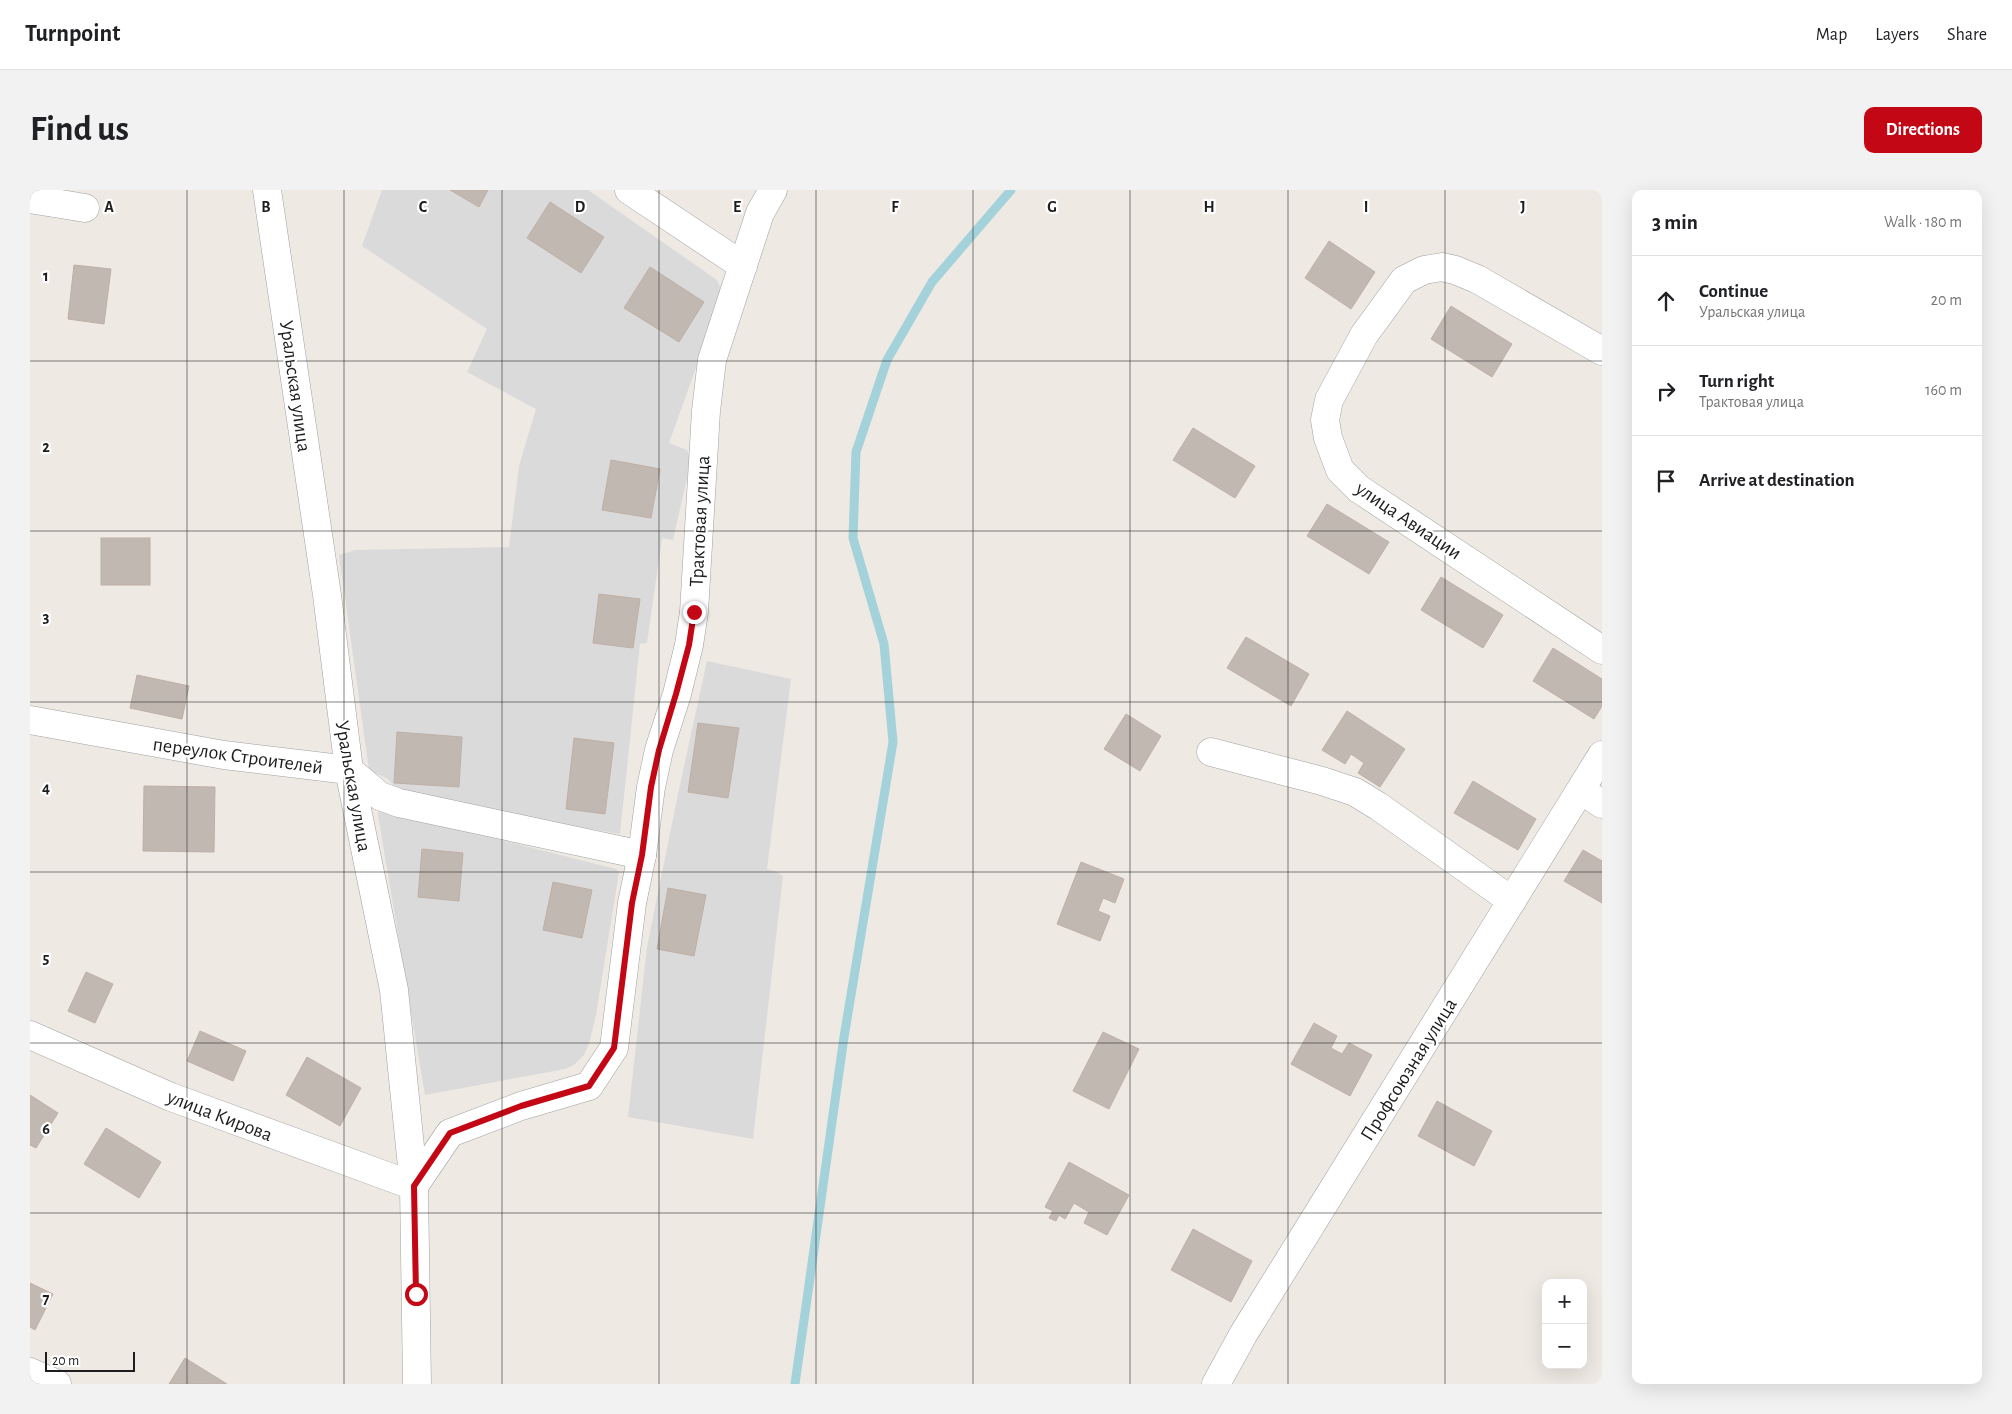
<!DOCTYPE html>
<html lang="en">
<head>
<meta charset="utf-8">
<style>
  body { margin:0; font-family:"Alegreya Sans",sans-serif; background:#f2f2f2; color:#202124 }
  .controls { position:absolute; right:15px; bottom:15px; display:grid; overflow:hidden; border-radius:10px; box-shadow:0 5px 20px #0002 }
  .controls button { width:45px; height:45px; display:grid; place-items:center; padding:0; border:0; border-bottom:1px solid #e0e0e0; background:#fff; color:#202124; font:25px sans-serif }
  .scale { position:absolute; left:15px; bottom:12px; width:90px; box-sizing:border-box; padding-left:5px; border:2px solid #1d1d1d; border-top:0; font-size:14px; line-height:18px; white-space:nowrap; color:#1d1d1d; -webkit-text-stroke:4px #fff; paint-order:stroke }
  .stop { position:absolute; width:15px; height:15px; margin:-11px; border:4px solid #c30714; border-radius:50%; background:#fff }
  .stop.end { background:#c30714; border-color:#fff; box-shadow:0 1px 5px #0008 }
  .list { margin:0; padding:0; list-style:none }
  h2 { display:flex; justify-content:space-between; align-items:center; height:65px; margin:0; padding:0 20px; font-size:21px }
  h2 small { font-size:16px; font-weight:400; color:#757577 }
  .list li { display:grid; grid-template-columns:32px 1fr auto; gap:15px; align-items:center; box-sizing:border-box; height:90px; padding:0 20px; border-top:1px solid #e0e0e0 }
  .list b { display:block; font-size:19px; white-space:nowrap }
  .list p { margin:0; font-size:16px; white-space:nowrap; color:#757577 }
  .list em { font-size:16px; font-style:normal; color:#757577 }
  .icon { flex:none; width:28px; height:28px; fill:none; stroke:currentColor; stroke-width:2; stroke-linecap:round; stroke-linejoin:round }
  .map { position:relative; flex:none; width:1572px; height:1194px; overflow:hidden; border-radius:10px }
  header { display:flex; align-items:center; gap:30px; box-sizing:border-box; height:70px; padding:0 25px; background:#fff; border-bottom:1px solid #e0e0e0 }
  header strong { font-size:24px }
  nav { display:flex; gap:28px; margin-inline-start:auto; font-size:18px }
  .intro { display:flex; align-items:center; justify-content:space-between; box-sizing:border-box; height:120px; padding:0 30px }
  h1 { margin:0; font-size:35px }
  .button { padding:12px 22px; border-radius:10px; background:#c30714; color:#fff; font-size:18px; font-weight:700 }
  main { display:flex; gap:30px; padding:0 30px }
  aside { flex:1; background:#fff; border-radius:10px; box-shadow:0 5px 20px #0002 }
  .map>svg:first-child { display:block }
  .residential { fill:#dbdada }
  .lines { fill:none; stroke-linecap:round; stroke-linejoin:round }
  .stream { stroke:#a4d2da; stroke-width:9 }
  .building { fill:#c2b8b2; stroke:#bfafa6 }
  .minor-casing { stroke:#a1a1a1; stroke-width:29 }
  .minor { stroke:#fff; stroke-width:28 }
  .route { stroke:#c30714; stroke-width:6 }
  .grid { fill:none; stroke:#1d1d1d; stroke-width:1; stroke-opacity:0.55 }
  .labels { text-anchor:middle; stroke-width:4.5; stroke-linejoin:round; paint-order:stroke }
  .street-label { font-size:20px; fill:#1d1d1d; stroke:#fff }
  .grid-label { font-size:16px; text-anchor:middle; font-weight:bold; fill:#1d1d1d; stroke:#fff; stroke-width:4.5; stroke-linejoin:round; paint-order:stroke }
</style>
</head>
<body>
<header>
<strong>Turnpoint</strong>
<nav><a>Map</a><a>Layers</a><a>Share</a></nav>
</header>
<div class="intro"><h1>Find us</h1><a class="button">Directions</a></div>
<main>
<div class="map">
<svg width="1572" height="1194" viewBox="0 0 1572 1194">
  <rect width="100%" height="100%" fill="#eee9e3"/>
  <g class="residential">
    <path d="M352 0H558L687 90 690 97 692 105 639 253 657 260 661 270 643 350 632 348 617 453 610 454 590 644 398 610 366 599 358 589 339 580 309 365 325 360 479 357 489 276 506 219 437 182 457 139 332 56Z"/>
    <path d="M677 471 761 489 737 679 745 681 753 686 723 949 598 927 617 757 648 604Z"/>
    <path d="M349 619 586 679 589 682 566 825 559 854 554 865 544 875 535 879 395 905 348 625Z"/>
  </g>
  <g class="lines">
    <path class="stream" d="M765 1194 814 847 863 552 854 454 823 348 826 262 857 170 902 92 981 0"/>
  </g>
  <g class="building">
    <path d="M420 0H458L449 17Z"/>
    <path d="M520 12 574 47 551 83 497 48Z"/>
    <path d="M1299 51 1345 82 1321 119 1275 88Z"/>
    <path d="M44 75 81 79 74 134 38 129Z"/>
    <path d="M620 77 674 112 649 152 594 118Z"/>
    <path d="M1421 116 1482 154 1462 187 1401 149Z"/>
    <path d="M1163 238 1225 276 1205 308 1143 270Z"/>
    <path d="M581 270 630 279 621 328 572 320Z"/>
    <path d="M1297 314 1359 352 1339 384 1277 346Z"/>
    <rect x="71" y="348" width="49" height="47"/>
    <path d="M1411 387 1473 425 1453 458 1391 420Z"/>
    <path d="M569 404 610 409 603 458 563 453Z"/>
    <path d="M1216 447 1279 484 1261 516 1197 478Z"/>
    <path d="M1523 458 1572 489V516L1564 529 1503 491Z"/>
    <path d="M107 485 159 496 152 529 100 518Z"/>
    <path d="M1317 521 1375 559 1350 597 1328 583 1334 573 1321 564 1315 574 1292 560Z"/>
    <path d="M1096 524 1131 546 1110 581 1074 559Z"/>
    <path d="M668 533 709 538 698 608 658 602Z"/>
    <path d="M367 542 432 547 429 597 364 593Z"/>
    <path d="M544 548 584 553 575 624 536 619Z"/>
    <path d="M1443 591 1506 629 1488 660 1424 623Z"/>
    <path d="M114 596 185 597 184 662 113 661Z"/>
    <path d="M392 659 433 663 429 711 388 707Z"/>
    <path d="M1553 660 1572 671V713L1534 691Z"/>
    <path d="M1051 672 1094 689 1085 713 1073 708 1068 721 1080 726 1070 751 1027 734Z"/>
    <path d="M523 692 562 700 552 748 513 740Z"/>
    <path d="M638 698 676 705 664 766 627 759Z"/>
    <path d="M56 782 83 794 65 833 38 821Z"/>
    <path d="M1284 833 1307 846 1301 858 1312 864 1319 853 1342 865 1320 906 1261 874Z"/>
    <path d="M170 841 216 861 203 891 157 871Z"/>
    <path d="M1073 842 1109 859 1079 919 1043 901Z"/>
    <path d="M277 867 331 898 310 936 256 905Z"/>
    <path d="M0 905 28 923 6 958 0 955Z"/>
    <path d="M1407 911 1462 941 1444 976 1388 946Z"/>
    <path d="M76 938 131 972 109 1008 54 974Z"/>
    <path d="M1039 972 1099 1005 1077 1045 1054 1033 1059 1022 1044 1013 1035 1029 1029 1025 1026 1031 1019 1028 1023 1021 1015 1017Z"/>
    <path d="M1163 1039 1222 1071 1201 1112 1141 1080Z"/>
    <path d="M0 1093 23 1104 5 1140 0 1137Z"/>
    <path d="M155 1168 197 1194H139Z"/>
  </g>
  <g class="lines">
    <g class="minor-casing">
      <g id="minor">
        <path d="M237 0 297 405 319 580 364 800 384 996 387 1194"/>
        <path d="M599 0 713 76"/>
        <path d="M0 9 55 18"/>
        <path d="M1572 161 1447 89 1425 80 1412 77 1394 80 1374 90 1334 145 1299 210 1295 230 1298 248 1310 280 1329 299 1572 460"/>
        <path d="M0 530 194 565 319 580 350 606 369 613 612 665"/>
        <path d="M1181 562 1292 591 1325 602 1348 616 1482 711"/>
        <path d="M1551 600 1572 614"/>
        <path d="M0 845 141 907 384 996 420 943 491 916 559 896 584 858 602 713 612 665 621 597 629 560 647 504 659 455 664 422 676 221 682 170 730 23 743 0"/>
        <path d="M0 1182 27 1194"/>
        <path d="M1186 1194 1214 1143 1572 565"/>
      </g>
    </g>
    <use href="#minor" class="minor"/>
  </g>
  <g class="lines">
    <path class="route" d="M386 1104 384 996 420 943 491 916 559 896 584 858 602 713 612 665 621 597 629 560 646 504 659 455 664 422"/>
  </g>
  <path class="grid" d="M157 0V1194M314 0V1194M472 0V1194M629 0V1194M786 0V1194M943 0V1194M1100 0V1194M1258 0V1194M1415 0V1194M0 171H1572M0 341H1572M0 512H1572M0 682H1572M0 853H1572M0 1023H1572"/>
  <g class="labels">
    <g class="street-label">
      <text transform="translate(266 196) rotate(82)" y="7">Уральская улица</text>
      <text transform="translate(1379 330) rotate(34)" y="7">улица Авиации</text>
      <text transform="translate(669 331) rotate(-87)" y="7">Трактовая улица</text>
      <text transform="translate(208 565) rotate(8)" y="7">переулок Строителей</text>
      <text transform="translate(324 596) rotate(80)" y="7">Уральская улица</text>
      <text transform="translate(1378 879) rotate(-58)" y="7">Профсоюзная улица</text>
      <text transform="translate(190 925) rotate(21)" y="7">улица Кирова</text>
    </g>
  </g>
  <g class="grid-label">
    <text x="79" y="22">A</text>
    <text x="236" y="22">B</text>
    <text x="393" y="22">C</text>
    <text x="550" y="22">D</text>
    <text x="707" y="22">E</text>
    <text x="865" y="22">F</text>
    <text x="1022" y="22">G</text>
    <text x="1179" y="22">H</text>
    <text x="1336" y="22">I</text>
    <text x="1493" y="22">J</text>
    <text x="16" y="91">1</text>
    <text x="16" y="262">2</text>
    <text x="16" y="432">3</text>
    <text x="16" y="603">4</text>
    <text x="16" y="773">5</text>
    <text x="16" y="944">6</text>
    <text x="16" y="1114">7</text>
  </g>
</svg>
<div class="controls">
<button>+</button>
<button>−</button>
</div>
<div class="scale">20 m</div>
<div class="stop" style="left:386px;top:1104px"></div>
<div class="stop end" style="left:664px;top:422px"></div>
</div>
<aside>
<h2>3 min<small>Walk · 180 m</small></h2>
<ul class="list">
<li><svg class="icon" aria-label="ahead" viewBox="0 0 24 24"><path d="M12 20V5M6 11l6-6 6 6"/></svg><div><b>Continue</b><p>Уральская улица</p></div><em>20 m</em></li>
<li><svg class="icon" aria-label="right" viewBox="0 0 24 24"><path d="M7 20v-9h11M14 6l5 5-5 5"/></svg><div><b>Turn right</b><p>Трактовая улица</p></div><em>160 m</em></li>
<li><svg class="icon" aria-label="arrive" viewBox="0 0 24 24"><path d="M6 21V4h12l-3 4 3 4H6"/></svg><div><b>Arrive at destination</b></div></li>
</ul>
</aside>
</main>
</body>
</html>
